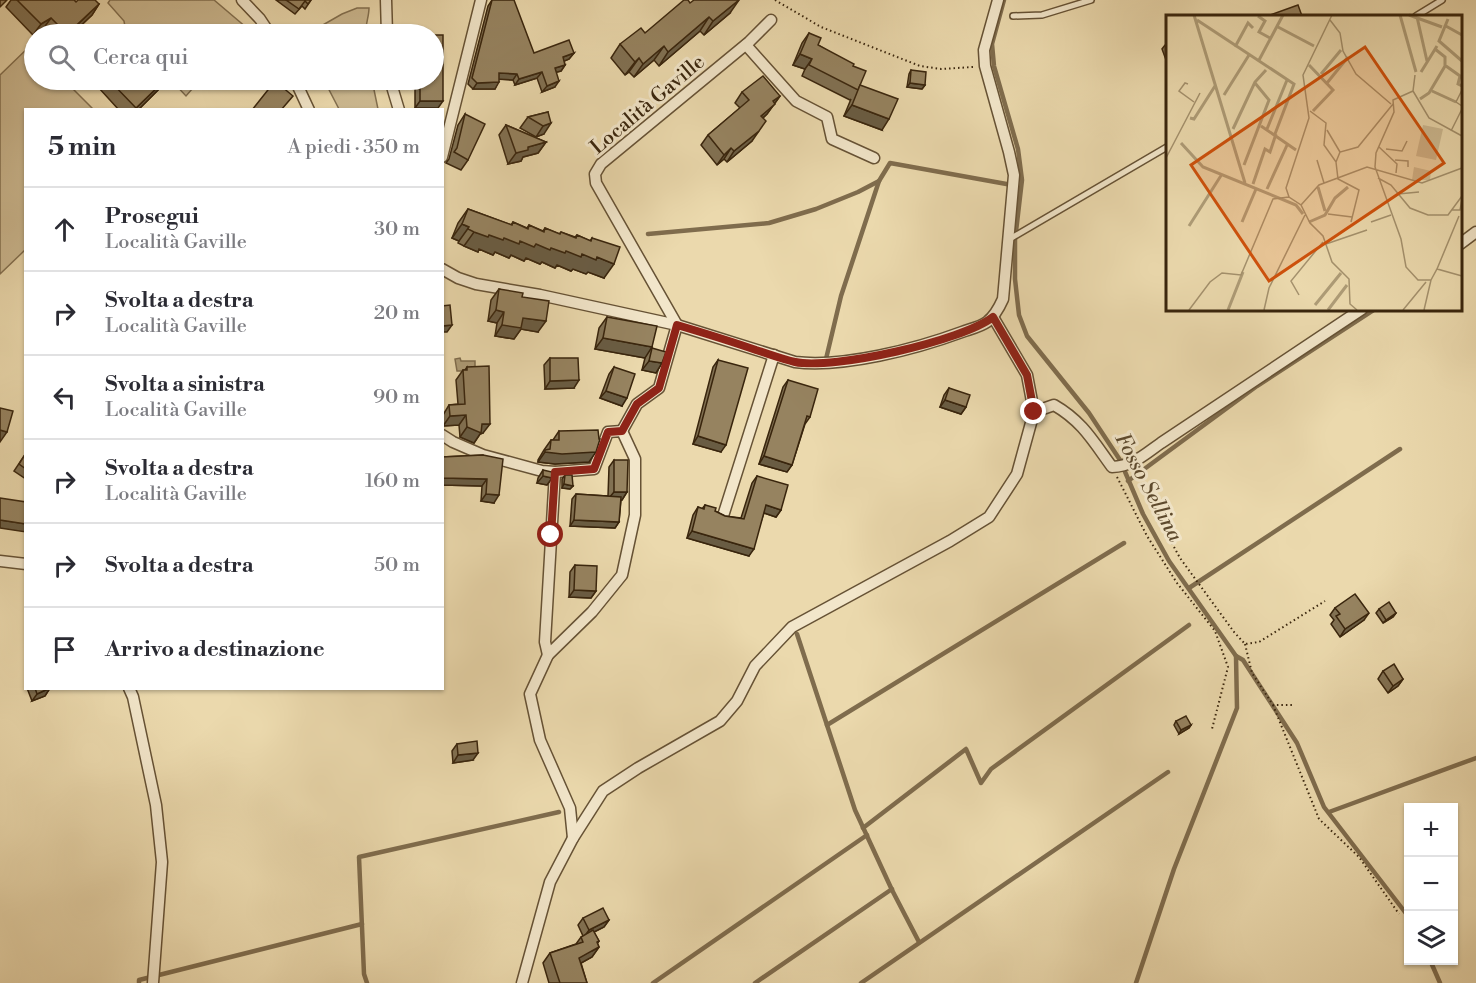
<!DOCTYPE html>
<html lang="it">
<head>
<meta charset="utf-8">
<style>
  body { margin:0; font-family:"Libre Bodoni",serif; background:#f2f2f3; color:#2b2b33 }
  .controls { position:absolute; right:18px; bottom:18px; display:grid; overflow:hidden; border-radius:0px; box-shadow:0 2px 4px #0004 }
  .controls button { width:54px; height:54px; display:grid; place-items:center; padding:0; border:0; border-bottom:2px solid #e1e1e2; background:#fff; color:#2b2b33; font:30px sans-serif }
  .stop { position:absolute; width:18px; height:18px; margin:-14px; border:4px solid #8f2418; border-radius:50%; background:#fff }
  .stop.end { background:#8f2418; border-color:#fff; box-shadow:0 2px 6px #0008 }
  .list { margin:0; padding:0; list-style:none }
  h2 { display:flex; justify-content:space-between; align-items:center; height:78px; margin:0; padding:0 24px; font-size:26px }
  h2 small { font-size:20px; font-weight:400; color:#7c7c81 }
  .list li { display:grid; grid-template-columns:39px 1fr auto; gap:18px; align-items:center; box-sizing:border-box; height:84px; padding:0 24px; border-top:2px solid #e1e1e2 }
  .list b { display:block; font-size:22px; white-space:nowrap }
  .list p { margin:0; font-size:20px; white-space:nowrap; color:#7c7c81 }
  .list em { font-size:20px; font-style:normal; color:#7c7c81 }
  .icon { flex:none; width:33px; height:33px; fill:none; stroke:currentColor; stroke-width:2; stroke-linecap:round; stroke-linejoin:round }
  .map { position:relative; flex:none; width:1476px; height:983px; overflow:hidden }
  .search { position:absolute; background:#fff; box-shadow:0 2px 4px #0004; left:24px; top:24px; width:420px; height:66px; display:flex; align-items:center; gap:15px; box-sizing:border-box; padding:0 21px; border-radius:33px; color:#7c7c81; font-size:22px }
  .panel { position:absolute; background:#fff; box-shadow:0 2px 4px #0004; left:24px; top:108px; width:420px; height:582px; border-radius:0px }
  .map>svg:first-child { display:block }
  .green { fill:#cdba92; stroke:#837050; stroke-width:1.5 }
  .water { fill:#ae9c77; stroke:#7f6c4d; stroke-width:1.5 }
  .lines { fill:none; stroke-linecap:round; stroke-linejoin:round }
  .stream { stroke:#7f6c4d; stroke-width:4.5 }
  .lane-casing { stroke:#665235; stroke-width:8 }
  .street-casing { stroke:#665235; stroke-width:13 }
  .path { stroke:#39250d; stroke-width:2; stroke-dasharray:1.5 3; stroke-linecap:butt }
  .lane { stroke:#f2e6ca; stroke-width:5 }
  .street { stroke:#f2e6ca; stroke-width:10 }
  .wall { fill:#817153; stroke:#39250d; stroke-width:1.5 }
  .shaded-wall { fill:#695c43; stroke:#39250d; stroke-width:1.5 }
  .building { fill:#968360; stroke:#39250d; stroke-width:1.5 }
  .route { stroke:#8f2418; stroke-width:8 }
  .labels { text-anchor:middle; stroke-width:6; stroke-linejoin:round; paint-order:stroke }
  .street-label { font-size:20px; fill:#39250d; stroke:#f2e6ca }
  .water-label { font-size:21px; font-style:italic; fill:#5c492d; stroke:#f2e6ca }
  .inset-river { fill:none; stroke:#ae9c77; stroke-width:3 }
  .inset-road { fill:none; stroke:#a4916d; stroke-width:1.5 }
  .view { fill:#ce510c; fill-opacity:0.15; stroke:#ce510c; stroke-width:3 }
  .inset-edge { fill:none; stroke:#39250d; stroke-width:3 }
</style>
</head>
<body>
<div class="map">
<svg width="1476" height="983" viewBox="0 0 1476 983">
  <rect width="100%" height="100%" fill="#ebd9ad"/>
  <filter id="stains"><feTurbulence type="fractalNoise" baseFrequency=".00333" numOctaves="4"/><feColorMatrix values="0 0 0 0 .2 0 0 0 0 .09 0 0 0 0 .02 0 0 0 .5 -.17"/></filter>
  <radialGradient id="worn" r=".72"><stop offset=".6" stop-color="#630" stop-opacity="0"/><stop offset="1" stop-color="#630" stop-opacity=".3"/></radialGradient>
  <g class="green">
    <path d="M110 0H214L247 28 241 34H129L126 32 124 21 108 3Z"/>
    <path d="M357 8H369C369 17 365 25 366 34H307L342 14Z"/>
    <path d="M31 45 34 48V80H64L93 109 26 110 25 250 0 274V75Z"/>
    <path d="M171 80H200L186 96Z"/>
    <path d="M324 80H372L378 109H339Z"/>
  </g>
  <path class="water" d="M460 358 461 361H475V371H457L455 359Z"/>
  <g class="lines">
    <g class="stream">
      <path d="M1004 0 992 44 994 66 1018 149 1022 180 1015 240V279L1019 315 1027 336 1089 413 1120 460 1143 514 1169 561 1236 656 1237 708 1174 869 1136 983"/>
      <path d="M648 234 769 223 816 209 858 192 879 181"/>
      <path d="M826 359 841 296 879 181 890 163 1012 185"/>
      <path d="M1128 481 1257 386 1375 309"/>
      <path d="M1189 588 1400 449"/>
      <path d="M797 634 855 810 892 890 919 942"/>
      <path d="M1236 656 1243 660 1297 743 1324 807 1408 916"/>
      <path d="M827 725 1124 543"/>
      <path d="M1329 812 1476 758"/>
      <path d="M863 828 966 749 981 783 991 769 1189 625"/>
      <path d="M1430 960 1440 983"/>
      <path d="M139 983V980L362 924"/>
      <path d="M367 983 364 974 359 857 559 812"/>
      <path d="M653 983 867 835"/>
      <path d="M755 983 892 889"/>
      <path d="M861 983 1168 772"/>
    </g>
    <g class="lane-casing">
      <g id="lane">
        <path d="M1013 16 1042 15 1091 0"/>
        <path d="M1416 16 1442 0"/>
        <path d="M1008 240 1167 147"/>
      </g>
    </g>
    <g class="street-casing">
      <g id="street">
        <path d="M242 0 260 19 270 34"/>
        <path d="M386 0 387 34"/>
        <path d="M746 45 796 101 827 117 832 139 874 158"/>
        <path d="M295 80 309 110"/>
        <path d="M390 80 399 110"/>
        <path d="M442 157 481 0"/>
        <path d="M1460 244 1476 232"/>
        <path d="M442 269 458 278 476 284 540 295 677 325 795 362C843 368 916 349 962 332 970 329 980 327 987 322 995 316 999 308 1003 299L1014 175 1009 152 985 66 984 50 998 0"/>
        <path d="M1034 412 1054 405C1082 421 1093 441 1112 467 1133 466 1144 455 1161 443L1362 309"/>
        <path d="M622 431 637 404 659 388 677 325 596 183 595 174 601 164 749 42 771 20"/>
        <path d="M442 435 453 442 483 455 542 471 555 472 594 469 608 432 622 431 635 459V515L622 575 592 612 548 655 530 694 540 740 570 808 573 838"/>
        <path d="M723 516 774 355"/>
        <path d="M0 561 26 564"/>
        <path d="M548 655 545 642 555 472"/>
        <path d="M129 688 133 697 156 805 162 862 153 983"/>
        <path d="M522 983 550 882 573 838 603 791 638 768 720 721 737 701 755 666 792 627 950 541 989 517 1017 474 1034 412 1027 375 993 317"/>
      </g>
    </g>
    <g class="path">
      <path d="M775 0 821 27 920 66 941 69 973 67"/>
      <path d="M1139 474 1154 510 1180 558 1234 632 1245 644 1259 642 1325 601"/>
      <path d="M1117 477 1147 536 1177 583 1215 631 1228 667 1212 729"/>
      <path d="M1245 644 1252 673 1273 705H1292"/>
      <path d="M1273 705 1319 819 1359 857 1399 914"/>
    </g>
    <use href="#lane" class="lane"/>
    <use href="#street" class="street"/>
  </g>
  <g class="wall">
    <path d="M11 0H74L76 2 99 4 92 15 72 34H49L43 29 33 35 6 7Z"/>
    <path d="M276 0H311L305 9 302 6 295 14Z"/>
    <path d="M492 0 534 53H574L569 59 564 61 565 65 561 71 556 72 555 87 542 92 537 78 515 85 513 80 499 79 495 89H473L468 84 488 6Z"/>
    <path d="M690 3 730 13 704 35 700 31 659 66 654 60 634 77 629 72 625 75 611 58 620 44 645 33Z"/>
    <path d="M809 33 818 45 853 66 859 86 882 130 844 116 851 99 850 100 802 76 805 69 793 65 802 43Z"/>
    <path d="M1167 44V59L1166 60 1162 49 1165 45Z"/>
    <path d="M911 70 925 85 922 89 907 87 909 74Z"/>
    <path d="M103 80H166L161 87 138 110H119L98 87Z"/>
    <path d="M415 80H434L438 108H415Z"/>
    <path d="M742 92 780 96 767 114 763 118 752 141 727 162 724 159 717 165 701 145 708 135 740 108 735 103Z"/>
    <path d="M548 112 544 134 536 137 520 128 528 117Z"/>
    <path d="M465 114 468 160 461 170 446 163 449 159 458 125Z"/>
    <path d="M506 125 546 142 538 153 523 157 521 161 508 164 499 135Z"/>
    <path d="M468 209 511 225 513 222 527 228 529 225 543 231 545 228 559 234 561 232 575 237 577 235 590 241 592 238 604 278 588 272 586 274 573 269 571 271 557 265 555 268 542 262 540 264 526 258 524 261 511 255 509 258 495 252 493 255 479 249 478 252 464 246 458 243 459 241 452 238 458 223Z"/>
    <path d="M499 289 522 297 538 332 521 329 514 339 495 336 497 323 488 321 491 300Z"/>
    <path d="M607 317 652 347V348L662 363 656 373 642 370 645 358 595 349 599 328Z"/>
    <path d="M550 358 574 388 545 389 544 365Z"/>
    <path d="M718 360 721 452 693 444 713 367Z"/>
    <path d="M467 367 483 433 480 434 474 443 460 437 459 425 443 426V415L449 405 458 404 456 380 463 370H465Z"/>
    <path d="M614 367 622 406 600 398 609 374Z"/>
    <path d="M788 380 810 417 805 424 792 465 787 472 759 464 783 387Z"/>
    <path d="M949 388 966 407 961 414 940 407 944 395Z"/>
    <path d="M559 431 589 462 555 464 538 462V460L544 450 551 440H553Z"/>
    <path d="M26 453V479L14 471Z"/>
    <path d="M483 455 494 503 481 501 482 486 442 485V457Z"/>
    <path d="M614 460 627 492 622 500H621L619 522 615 528 570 526 572 499 576 494 608 496 609 467Z"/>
    <path d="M543 470 552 478 547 485 537 483 538 478Z"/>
    <path d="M565 475 573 486 570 489 562 488V479Z"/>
    <path d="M757 476 781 510 776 517 764 513 749 556 687 538 693 515 698 507 702 509 705 505 715 511 725 516 741 518 752 483Z"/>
    <path d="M575 565 596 591 591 598 569 597 570 572Z"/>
    <path d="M1335 608 1364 620 1340 637 1331 624 1334 620 1330 615Z"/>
    <path d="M1379 609 1396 613 1393 617 1383 623 1376 613Z"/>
    <path d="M1383 671 1403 679 1398 686 1388 693 1378 679Z"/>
    <path d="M27 688H50L45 696 32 701Z"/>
    <path d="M1176 721 1191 725 1189 728 1179 734 1174 725Z"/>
    <path d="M457 744 473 760 453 763 452 751Z"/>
    <path d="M583 918 609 920 604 927 594 932 599 941 597 943 599 947 592 957 581 963 587 983H549L543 963 550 953 576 944 581 937 583 936 578 925Z"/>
  </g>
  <g class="shaded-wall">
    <path d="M739 0 730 13 704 35 713 21Z"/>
    <path d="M99 4 92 15 72 34H68Z"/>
    <path d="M709 17 700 31 659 66 668 52Z"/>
    <path d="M51 18 43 29 33 35 41 24Z"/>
    <path d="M664 46 654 60 634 77 643 64Z"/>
    <path d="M574 53 569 59 558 64 563 57Z"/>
    <path d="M800 54 812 59 805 69 793 65Z"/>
    <path d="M639 58 629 72 625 75 635 62Z"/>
    <path d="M565 65 561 71 550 74 555 68Z"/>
    <path d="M542 72 537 78 515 85 519 79Z"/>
    <path d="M499 73 517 74 513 80 495 79Z"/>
    <path d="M165 80H166L161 87 138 110H134Z"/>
    <path d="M559 81 555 87 542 92 547 86Z"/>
    <path d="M499 82 495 89H473L477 83Z"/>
    <path d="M910 83 925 85 922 89 907 87Z"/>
    <path d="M780 96 767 114 754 126 773 101Z"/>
    <path d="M420 101H443L438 108H415Z"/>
    <path d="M852 105 889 119 882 130 844 116Z"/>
    <path d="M551 123 544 134 536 137 543 126Z"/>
    <path d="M759 131 752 141 727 162 734 151Z"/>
    <path d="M546 142 538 153 523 157 521 161 508 164 516 153 528 147Z"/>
    <path d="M731 148 724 159 717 165 724 155Z"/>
    <path d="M462 224 469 227 459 241 452 238Z"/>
    <path d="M474 232 536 244 597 257 614 264 604 278 588 272 586 274 573 269 571 271 557 265 555 268 542 262 540 264 526 258 524 261 511 255 509 258 495 252 493 255 479 249 478 252 464 246Z"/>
    <path d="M496 310 504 312 497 323 488 321Z"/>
    <path d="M523 318 546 321 538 332 521 329 514 339 495 336 502 325Z"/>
    <path d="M452 325 447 332H442V326Z"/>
    <path d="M603 338 652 347 645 358 595 349Z"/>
    <path d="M649 361 662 363 656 373 642 370Z"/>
    <path d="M579 380 574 388 545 389 550 381Z"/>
    <path d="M606 391 627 398 622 406 600 398Z"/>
    <path d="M945 400 966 407 961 414 940 407Z"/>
    <path d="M466 415 459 425 443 426 450 416Z"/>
    <path d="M482 424H490L483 433 480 434 474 443 460 437 467 427Z"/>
    <path d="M0 430 7 432 0 442Z"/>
    <path d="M698 436 726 445 721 452 693 444Z"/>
    <path d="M545 452H596L589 462 555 464 538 462Z"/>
    <path d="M764 456 792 465 787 472 759 464Z"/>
    <path d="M543 476 552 478 547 485 537 483Z"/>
    <path d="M442 478 487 479 482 486 442 485Z"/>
    <path d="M564 484 573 486 570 489 562 488Z"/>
    <path d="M614 492H627L622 500 608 499Z"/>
    <path d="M486 494 499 495 494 503 481 501Z"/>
    <path d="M766 505 781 510 776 517 761 512Z"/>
    <path d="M0 520 26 524V532L0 528Z"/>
    <path d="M574 520 619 522 615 528 570 526Z"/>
    <path d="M692 531 754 549 749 556 687 538Z"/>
    <path d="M574 590 596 591 591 598 569 597Z"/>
    <path d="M1369 613 1364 620 1340 637 1345 629Z"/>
    <path d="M1396 613 1393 617 1383 623 1386 620Z"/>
    <path d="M1403 679 1398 686 1388 693 1393 686Z"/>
    <path d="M50 688 45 696 32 701 37 694Z"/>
    <path d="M1191 725 1189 728 1179 734 1181 730Z"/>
    <path d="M478 753 473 760 453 763 458 755Z"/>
    <path d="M609 920 604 927 584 937 589 930Z"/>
    <path d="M599 941 592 951 599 947 592 957 572 968 579 958Z"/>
  </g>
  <g class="building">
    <path d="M0 0H7L0 7Z"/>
    <path d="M17 0H74L76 2 78 0H95L99 4 67 34 51 18 41 24Z"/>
    <path d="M286 0H311L308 4 305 1 299 9Z"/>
    <path d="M492 0H514L534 53 569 40 574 53 563 57 565 65 555 68 559 81 547 86 542 72 519 79 517 74 499 73V82L477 83 472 78Z"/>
    <path d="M684 0H688L690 3 694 0H739L713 21 709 17 668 52 664 46 643 64 639 58 635 62 620 44 641 28 645 33Z"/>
    <path d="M1298 5 1302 16H1270V15Z"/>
    <path d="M809 33 821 38 818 45 854 64 853 66 866 71 858 90 809 65 812 59 800 54Z"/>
    <path d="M434 35H443V101H420V80H434Z"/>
    <path d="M911 70 926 72 925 85 910 83Z"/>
    <path d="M763 76 780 96 773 101 775 104 761 116 766 121 759 131 734 151 731 148 724 155 708 135 749 100 742 92Z"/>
    <path d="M109 80H165L136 108Z"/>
    <path d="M275 81 293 96 281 110H252Z"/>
    <path d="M860 85 898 99 889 119 852 105Z"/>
    <path d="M548 112 551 123 543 126 528 117Z"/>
    <path d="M465 114 485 124 468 160 454 152 457 148Z"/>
    <path d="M506 125 546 142 528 147V150L516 153Z"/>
    <path d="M468 209 512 225 513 222 528 229 529 225 544 232 545 228 560 234 561 232 576 238 577 235 591 241 592 238 620 247 614 264 597 257 596 260 582 254 581 257 566 251 565 253 551 248 550 250 536 244 534 247 520 241 519 244 504 238 503 240 489 235 488 237 474 232 468 229 469 227 462 224Z"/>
    <path d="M499 289 523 293 522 297 549 301 546 321 523 318 521 328 502 325 504 312 496 310Z"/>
    <path d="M450 305 452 325 442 326V306Z"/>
    <path d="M607 317 657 326 652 347 603 338Z"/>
    <path d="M652 348 666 352 662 363 649 361Z"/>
    <path d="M550 358H578L579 380 550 381Z"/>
    <path d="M718 360 748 368 726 445 698 436Z"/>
    <path d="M489 366 490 424H482L481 433 467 427 466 415 450 416 449 405 465 404 463 370H467V367Z"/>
    <path d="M614 367 635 374 627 398 606 391Z"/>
    <path d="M788 380 818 389 810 417 807 416 792 465 764 456Z"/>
    <path d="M949 388 970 395 966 407 945 400Z"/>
    <path d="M0 408 13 411 7 432 0 430Z"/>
    <path d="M598 430 599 439H600L596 452 562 454 545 452V450L550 449 551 440H559V431Z"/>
    <path d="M26 453V469L19 464Z"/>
    <path d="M483 455 503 459 499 495 486 494 487 479 442 478V457Z"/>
    <path d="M614 460H628L627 492H614Z"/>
    <path d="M543 470 552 472V478L543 476Z"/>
    <path d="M565 475H572L573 486 564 484Z"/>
    <path d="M757 476 788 485 781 510 766 505 754 549 692 531 698 507 704 509 705 505 716 508 715 511 725 516 744 519Z"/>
    <path d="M576 494 621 497 619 522 574 520Z"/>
    <path d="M0 498 26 502V524L0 520Z"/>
    <path d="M575 565 597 566 596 591 574 590Z"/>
    <path d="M1355 594 1369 613 1345 629 1336 616 1340 614 1335 608Z"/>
    <path d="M1389 602 1396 613 1386 620 1379 609Z"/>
    <path d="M1394 664 1403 679 1393 686 1383 671Z"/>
    <path d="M35 688H50L37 694Z"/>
    <path d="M1186 716 1191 725 1181 730 1176 721Z"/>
    <path d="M477 741 478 753 458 755 457 744Z"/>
    <path d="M603 908 609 920 589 930 583 918Z"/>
    <path d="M593 930 599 941 597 942 599 947 579 958 587 983H560L550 953 583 942 581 937Z"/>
  </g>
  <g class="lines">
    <path class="route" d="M551 535 555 472 594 469 608 432 622 431 637 404 659 388 677 325C704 333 730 341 756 350 769 354 782 359 795 362 833 370 962 341 993 317L1027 375 1034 412"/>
  </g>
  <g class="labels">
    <g class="street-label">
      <text transform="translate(647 104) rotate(-40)" y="7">Località Gaville</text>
    </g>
    <g class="water-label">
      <text transform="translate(1149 487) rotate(62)" y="7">Fosso Sellina</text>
    </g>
  </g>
  <g transform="translate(1166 15)">
    <rect width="296" height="296" fill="#ebd9ad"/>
    <path d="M257 110 277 114 270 145 250 141ZM248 152 265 156 264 165H246Z" fill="#cdba92"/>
    <path class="inset-river" d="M28 0 79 168M234 0 250 57M243 0 276 12M92 1 99 6 93 17 104 23M251 2 261 46M282 4 273 26 296 46M31 5 128 69 109 119M278 10 296 20M112 12 148 31M69 32 82 8 87 13M92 47 117 0M143 50 167 75 147 96M280 51 294 61 292 69 296 71M255 57 271 31M155 59 175 35M161 68 182 42M266 76 290 87M58 80 83 40M254 84 263 78 279 51V42L269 34M24 103 28 104 49 71M95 111 130 135M67 114 89 67 100 55M101 114 121 65M15 128 37 152 130 190 137 199M78 150 103 85 89 68M87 169 99 134 104 137 110 119M152 172 159 196M101 174 122 128M76 207 90 174M143 207 159 200 169 183 182 172M23 211 56 159M149 290 175 258M62 295 77 257M162 295 181 270"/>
    <path class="inset-road" d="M166 0 137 60 143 103 120 173 123 182 135 190 144 208 157 221 166 247 183 264 184 289 191 295M164 5 174 18 177 36 190 59 225 89M249 60 247 76 263 103 296 121M22 69 19 68 13 76 28 87M296 75 290 87 296 91M247 76 227 85 228 97 210 138 209 152 235 224 240 252 252 265H265L258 295M144 96 160 108 158 130 170 147 174 137 192 132 227 89M161 115 174 137M285 116 296 94M213 132 231 149 230 158M220 134 236 136 241 126M0 143 34 78M151 145 158 168M229 145 242 146V152M170 147 172 164 193 175 185 207M212 163 225 170 244 193 262 200H282L296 181M232 179 253 177M135 190 153 170 201 152 256 168 296 153M286 195H294L296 185M162 199 186 202M205 207 225 200M160 229 201 215M271 254 293 201M265 265 271 254 296 261M133 280 125 266 157 227M23 295 44 267 56 258 75 260 107 184 123 182M98 295 103 273 139 200M237 295 260 267"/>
    <path class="view" d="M199 32 278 148 103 266 25 150Z"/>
    <rect width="296" height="296" class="inset-edge"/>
  </g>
  <rect width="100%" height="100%" filter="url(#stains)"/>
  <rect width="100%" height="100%" fill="url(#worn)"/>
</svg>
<div class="controls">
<button>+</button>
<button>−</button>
<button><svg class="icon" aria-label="layers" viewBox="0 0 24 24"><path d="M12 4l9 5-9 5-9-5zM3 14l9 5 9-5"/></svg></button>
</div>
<div class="stop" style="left:551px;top:535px"></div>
<div class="stop end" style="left:1034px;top:412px"></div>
<div class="search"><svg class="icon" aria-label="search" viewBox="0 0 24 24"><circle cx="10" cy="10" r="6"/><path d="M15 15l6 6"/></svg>Cerca qui</div>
<section class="panel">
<h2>5 min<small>A piedi · 350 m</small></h2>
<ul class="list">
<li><svg class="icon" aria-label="ahead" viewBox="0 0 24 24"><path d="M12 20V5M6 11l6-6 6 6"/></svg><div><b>Prosegui</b><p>Località Gaville</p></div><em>30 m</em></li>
<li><svg class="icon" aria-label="right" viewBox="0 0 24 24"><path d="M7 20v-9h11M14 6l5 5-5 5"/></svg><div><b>Svolta a destra</b><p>Località Gaville</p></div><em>20 m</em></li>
<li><svg class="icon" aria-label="left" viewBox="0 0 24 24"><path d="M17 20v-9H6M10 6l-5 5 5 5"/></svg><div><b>Svolta a sinistra</b><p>Località Gaville</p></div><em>90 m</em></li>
<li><svg class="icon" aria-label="right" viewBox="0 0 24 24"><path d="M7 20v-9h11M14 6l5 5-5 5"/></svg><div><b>Svolta a destra</b><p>Località Gaville</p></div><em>160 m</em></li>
<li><svg class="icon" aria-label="right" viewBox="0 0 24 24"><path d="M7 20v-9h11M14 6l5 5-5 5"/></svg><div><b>Svolta a destra</b></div><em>50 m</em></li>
<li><svg class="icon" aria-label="arrive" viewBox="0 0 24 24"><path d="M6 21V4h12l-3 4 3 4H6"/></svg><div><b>Arrivo a destinazione</b></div></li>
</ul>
</section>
</div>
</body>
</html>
